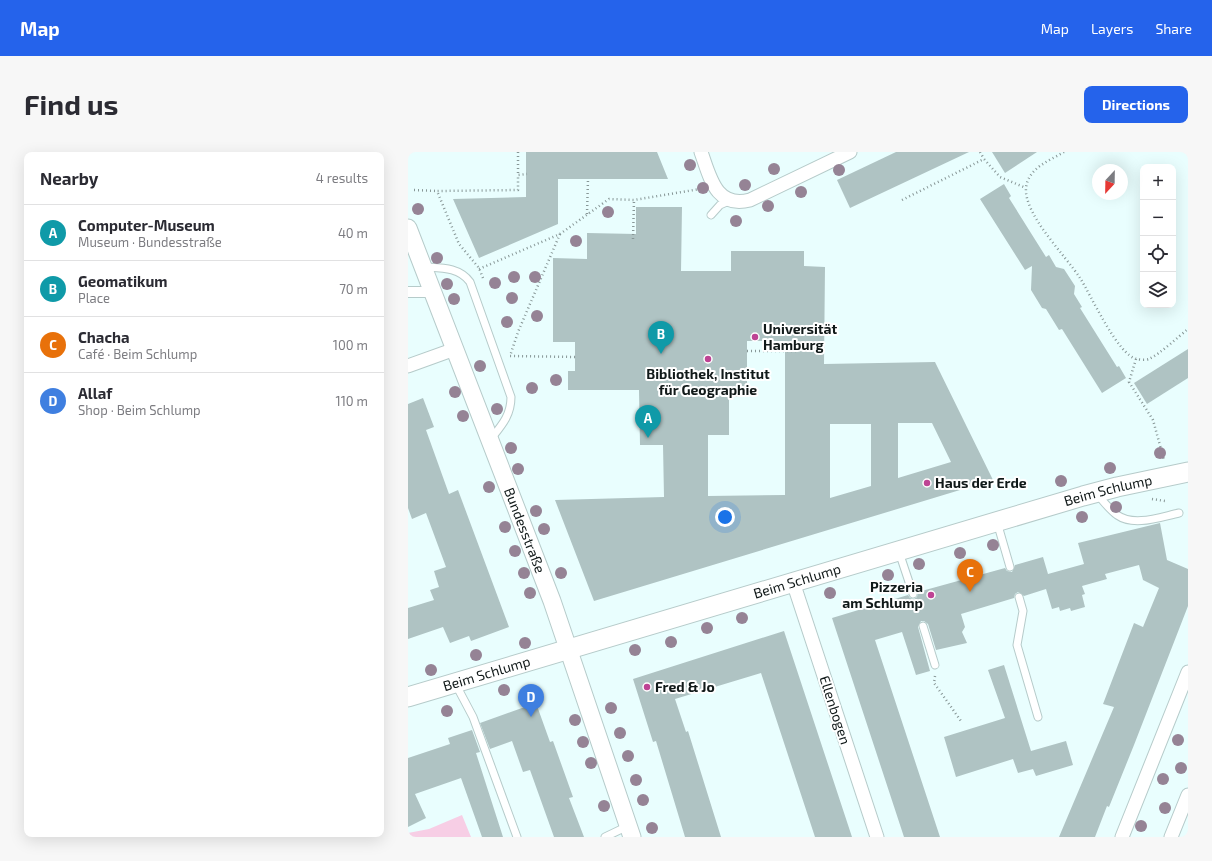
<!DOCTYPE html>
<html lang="en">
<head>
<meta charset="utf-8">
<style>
  body { margin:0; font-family:"Exo 2",sans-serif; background:#f7f7f7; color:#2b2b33 }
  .controls { position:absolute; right:12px; top:12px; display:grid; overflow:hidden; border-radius:8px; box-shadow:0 4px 16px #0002 }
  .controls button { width:36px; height:36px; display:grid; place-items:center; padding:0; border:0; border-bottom:1px solid #e1e1e2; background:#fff; color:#2b2b33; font:20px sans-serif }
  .compass { position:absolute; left:684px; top:12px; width:36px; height:36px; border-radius:50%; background:#fff; box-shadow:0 4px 16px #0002; rotate:202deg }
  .you { position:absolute; left:317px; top:365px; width:14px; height:14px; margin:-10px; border:3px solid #fff; border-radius:50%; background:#1a73e8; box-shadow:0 0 0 6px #1a73e833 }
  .badge { display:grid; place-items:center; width:26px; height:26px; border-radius:50%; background:#2563eb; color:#fff; font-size:13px; font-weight:700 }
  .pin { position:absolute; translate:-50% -33px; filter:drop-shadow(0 1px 2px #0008) }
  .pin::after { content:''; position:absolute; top:21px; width:14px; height:12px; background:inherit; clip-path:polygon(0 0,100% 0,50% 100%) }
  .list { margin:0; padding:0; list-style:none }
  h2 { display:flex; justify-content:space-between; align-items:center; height:52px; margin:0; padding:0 16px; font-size:17px }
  h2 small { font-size:13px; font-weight:400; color:#7c7c81 }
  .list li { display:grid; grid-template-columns:26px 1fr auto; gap:12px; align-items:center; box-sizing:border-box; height:56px; padding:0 16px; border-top:1px solid #e1e1e2 }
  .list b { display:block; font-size:15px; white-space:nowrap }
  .list p { margin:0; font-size:13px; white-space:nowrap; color:#7c7c81 }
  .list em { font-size:13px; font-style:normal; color:#7c7c81 }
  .icon { flex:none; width:22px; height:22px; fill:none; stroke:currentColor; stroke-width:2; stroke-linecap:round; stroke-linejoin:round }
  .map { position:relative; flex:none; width:780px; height:685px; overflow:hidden; border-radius:8px }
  header { display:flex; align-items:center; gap:24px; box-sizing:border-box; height:56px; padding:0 20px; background:#2563eb; color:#fff }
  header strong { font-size:19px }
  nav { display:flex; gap:22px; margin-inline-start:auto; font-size:14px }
  .intro { display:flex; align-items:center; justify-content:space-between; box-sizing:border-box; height:96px; padding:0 24px }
  h1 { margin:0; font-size:28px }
  .button { padding:10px 18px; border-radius:8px; background:#2563eb; color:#fff; font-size:14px; font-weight:700 }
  main { display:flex; gap:24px; padding:0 24px }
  aside { flex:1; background:#fff; border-radius:8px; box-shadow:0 4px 16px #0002 }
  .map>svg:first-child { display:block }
  .green { fill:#f7cee5 }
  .building { fill:#afc3c3; fill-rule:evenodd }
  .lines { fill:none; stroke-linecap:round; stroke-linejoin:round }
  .service-casing { stroke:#b6cbca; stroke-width:9 }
  .pedestrian-casing { stroke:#b6cbca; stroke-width:12 }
  .minor-casing { stroke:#b6cbca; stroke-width:15 }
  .tertiary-casing { stroke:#b6cbca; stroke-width:19 }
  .secondary-casing { stroke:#b6cbca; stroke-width:21 }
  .path { stroke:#889797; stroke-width:2.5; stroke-dasharray:1 3; stroke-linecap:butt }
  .service { stroke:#fff; stroke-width:7 }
  .pedestrian { stroke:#fff; stroke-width:10 }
  .minor { stroke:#fff; stroke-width:13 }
  .tertiary { stroke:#fff; stroke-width:17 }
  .secondary { stroke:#fff; stroke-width:19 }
  .tree { fill:#958395 }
  .poi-dot { fill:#be4394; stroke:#fff; stroke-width:1.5 }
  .labels { text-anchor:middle; stroke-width:4; stroke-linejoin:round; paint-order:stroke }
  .poi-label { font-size:14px; font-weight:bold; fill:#111919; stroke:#fff; text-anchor:start }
  .street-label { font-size:14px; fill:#111919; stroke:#fff }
</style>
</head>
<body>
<header>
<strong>Map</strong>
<nav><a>Map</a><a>Layers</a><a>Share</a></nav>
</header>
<div class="intro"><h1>Find us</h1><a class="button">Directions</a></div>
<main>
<aside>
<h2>Nearby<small>4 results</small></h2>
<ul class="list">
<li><span class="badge" style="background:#0f9aa8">A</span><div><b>Computer-Museum</b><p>Museum · Bundesstraße</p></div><em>40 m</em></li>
<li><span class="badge" style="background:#0f9aa8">B</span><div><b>Geomatikum</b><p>Place</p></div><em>70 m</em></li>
<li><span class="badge" style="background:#e8710a">C</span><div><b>Chacha</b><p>Café · Beim Schlump</p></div><em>100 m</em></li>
<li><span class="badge" style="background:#3f7fe0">D</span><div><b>Allaf</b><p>Shop · Beim Schlump</p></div><em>110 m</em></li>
</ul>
</aside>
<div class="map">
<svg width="780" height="685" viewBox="0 0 780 685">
  <rect width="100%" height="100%" fill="#e9fefe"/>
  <path class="green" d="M54 663 63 685H0V681L21 677Z"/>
  <g class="building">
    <path d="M118 0H249L260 27H150V72L71 106 45 47 118 45Z"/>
    <path d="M488 0H561L442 56 429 28Z"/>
    <path d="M584 0H629L597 21Z"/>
    <path d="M596 32 603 44 601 46 638 105 641 103 648 115 656 117 667 134 666 142 674 155 672 156 709 215 711 214 718 226 694 241 654 177 651 178 638 157 634 156 623 138 624 114 617 118 572 47Z"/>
    <path d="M228 55H274L273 119H323V99H396V114L417 115 416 212 527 210 585 328 186 449 147 348 256 345 255 293H232L231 238H160V219H167V190H145V106L179 107V81L228 82ZM339 189H377V343L300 344V283H321V245H339ZM490 271H524L543 310 490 326ZM422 272H463V334L422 346Z"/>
    <path d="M780 197V226L739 252 726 231Z"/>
    <path d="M15 246 26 275 18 278 41 342 50 338 101 475 63 489 61 484 42 491 35 475 0 487V456L26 448 22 438 31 435 26 419 38 415 18 361 4 367 0 356V252Z"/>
    <path d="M752 371 759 408 780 417V454L726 593 701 655 699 654 687 685H651L706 555 695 552 726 471 735 475 751 436 735 428 731 413 697 422 699 427 674 434 677 442 674 443 677 455 663 459 662 456 652 459 651 455 644 457 638 437 616 444 610 440 607 442 606 446 553 462 557 475 554 480 559 491 528 498 520 472 516 469H513L510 475 522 519 508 523 494 480 467 488 532 685H496L424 466 500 443 502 446 506 447 509 445 510 440 597 416 599 419 604 420 607 413 635 405 640 422 676 412 670 391Z"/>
    <path d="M376 479 444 685H407L353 521 267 547 278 580 280 579 313 685H277L248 589 245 590 225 527Z"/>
    <path d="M596 513 623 599 658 589 665 613 628 624 625 617 610 621 605 607 548 625 536 585 597 566 580 518Z"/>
    <path d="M128 551 142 590 145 589 165 645 161 646 176 685H146L122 618 115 620 104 589 82 597 72 571Z"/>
    <path d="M64 578 72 600 68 601 95 685H74L53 626 7 642 18 666 0 675V606L42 592 40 586Z"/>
  </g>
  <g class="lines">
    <g class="service-casing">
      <g id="service">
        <path d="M303 63 312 53 321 49"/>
        <path d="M17 115C33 116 51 115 62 130L103 245C103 264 93 274 82 288"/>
        <path d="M689 342C695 349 701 357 709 363 726 375 752 365 771 361"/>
        <path d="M589 370 602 415"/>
        <path d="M491 400 505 442"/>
        <path d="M611 445 615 459 609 493 630 565"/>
        <path d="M515 474 527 513"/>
        <path d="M47 531 65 565 109 685"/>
        <path d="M197 685 220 674"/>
      </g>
    </g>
    <g class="pedestrian-casing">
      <path id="pedestrian" d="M0 140H25"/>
    </g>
    <g class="minor-casing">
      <g id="minor">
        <path d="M293 0C302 25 308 57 342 48L442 0"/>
        <path d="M0 214 47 197"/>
        <path d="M385 430 469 685"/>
        <path d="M714 685 780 520"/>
        <path d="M763 685 780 643"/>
      </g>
    </g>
    <g class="tertiary-casing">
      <g id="tertiary">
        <path id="s1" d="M0 76 144 449 224 685"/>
      </g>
    </g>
    <g class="secondary-casing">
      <g id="secondary">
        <path id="s2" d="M0 545 675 344 709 335 780 320"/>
      </g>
    </g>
    <g class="path">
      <path d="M110 0V23"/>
      <path d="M572 0 576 7"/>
      <path d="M656 0C641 9 620 16 618 36 616 63 658 104 672 126 683 143 710 204 729 207 732 208 739 208 741 207 752 202 770 185 780 177"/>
      <path d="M6 38 29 39"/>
      <path d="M494 48 576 7 592 25 618 36"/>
      <path d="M179 62 180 27"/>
      <path d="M152 82 110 180 102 204 168 205"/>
      <path d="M225 87 226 48"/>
      <path d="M71 117 152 82 201 47 226 48 292 37"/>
      <path d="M75 126 71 116 51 92 29 39 110 38V23L119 22"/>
      <path d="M339 199H390"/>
      <path d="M728 207 721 230 745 268 756 308"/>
      <path d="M744 347 757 349"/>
      <path d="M527 524 526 531 553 569"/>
    </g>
    <use href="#service" class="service"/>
    <use href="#pedestrian" class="pedestrian"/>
    <use href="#minor" class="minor"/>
    <use href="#tertiary" class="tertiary"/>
    <use href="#secondary" class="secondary"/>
  </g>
  <g class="tree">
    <circle cx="282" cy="13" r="6"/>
    <circle cx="366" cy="17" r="6"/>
    <circle cx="431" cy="18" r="6"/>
    <circle cx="337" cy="33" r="6"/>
    <circle cx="295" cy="36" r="6"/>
    <circle cx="393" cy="40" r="6"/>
    <circle cx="360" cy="54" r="6"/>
    <circle cx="10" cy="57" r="6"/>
    <circle cx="200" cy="60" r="6"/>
    <circle cx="328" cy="69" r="6"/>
    <circle cx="168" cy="89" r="6"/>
    <circle cx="29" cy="106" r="6"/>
    <circle cx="106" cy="125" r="6"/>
    <circle cx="127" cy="125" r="6"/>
    <circle cx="87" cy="131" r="6"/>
    <circle cx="39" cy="132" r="6"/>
    <circle cx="104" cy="146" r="6"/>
    <circle cx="46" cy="147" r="6"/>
    <circle cx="129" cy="164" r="6"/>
    <circle cx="99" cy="170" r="6"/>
    <circle cx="72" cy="214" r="6"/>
    <circle cx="148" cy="228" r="6"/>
    <circle cx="124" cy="236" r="6"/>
    <circle cx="47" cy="240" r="6"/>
    <circle cx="89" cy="257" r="6"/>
    <circle cx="55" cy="264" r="6"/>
    <circle cx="103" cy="296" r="6"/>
    <circle cx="752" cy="301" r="6"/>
    <circle cx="702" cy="316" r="6"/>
    <circle cx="110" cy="317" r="6"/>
    <circle cx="653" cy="329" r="6"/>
    <circle cx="81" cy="335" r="6"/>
    <circle cx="708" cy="355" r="6"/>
    <circle cx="128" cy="359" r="6"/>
    <circle cx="674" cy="365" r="6"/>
    <circle cx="97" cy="375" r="6"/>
    <circle cx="136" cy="377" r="6"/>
    <circle cx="585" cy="393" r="6"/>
    <circle cx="107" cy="399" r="6"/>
    <circle cx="552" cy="401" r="6"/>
    <circle cx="511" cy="412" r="6"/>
    <circle cx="116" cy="421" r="6"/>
    <circle cx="153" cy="421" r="6"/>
    <circle cx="480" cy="423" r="6"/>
    <circle cx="122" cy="441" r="6"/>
    <circle cx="422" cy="441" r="6"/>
    <circle cx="334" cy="466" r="6"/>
    <circle cx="299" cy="476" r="6"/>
    <circle cx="263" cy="490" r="6"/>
    <circle cx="117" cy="491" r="6"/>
    <circle cx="227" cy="498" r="6"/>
    <circle cx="68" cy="503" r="6"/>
    <circle cx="23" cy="518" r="6"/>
    <circle cx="96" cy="538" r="6"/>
    <circle cx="203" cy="556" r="6"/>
    <circle cx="39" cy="559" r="6"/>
    <circle cx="167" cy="568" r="6"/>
    <circle cx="212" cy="581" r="6"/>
    <circle cx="770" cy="588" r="6"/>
    <circle cx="175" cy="590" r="6"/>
    <circle cx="220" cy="604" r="6"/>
    <circle cx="183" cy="611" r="6"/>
    <circle cx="773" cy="616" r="6"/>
    <circle cx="755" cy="627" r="6"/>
    <circle cx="228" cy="628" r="6"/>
    <circle cx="235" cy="648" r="6"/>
    <circle cx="196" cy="654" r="6"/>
    <circle cx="757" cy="656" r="6"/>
    <circle cx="733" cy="674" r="6"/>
    <circle cx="244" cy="676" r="6"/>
  </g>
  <g class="poi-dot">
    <circle cx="347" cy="185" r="4"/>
    <circle cx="300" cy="207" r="4"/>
    <circle cx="519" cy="331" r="4"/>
    <circle cx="523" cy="443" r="4"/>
    <circle cx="239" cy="535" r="4"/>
  </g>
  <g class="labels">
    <g class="poi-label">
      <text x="355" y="182">Universität<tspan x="355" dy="16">Hamburg</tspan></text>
      <text x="300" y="227" text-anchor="middle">Bibliothek, Institut<tspan x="300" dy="16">für Geographie</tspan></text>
      <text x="527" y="336">Haus der Erde</text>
      <text x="515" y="440" text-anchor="end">Pizzeria<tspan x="515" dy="16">am Schlump</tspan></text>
      <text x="247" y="540">Fred &amp; Jo</text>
    </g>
    <g class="street-label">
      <text dy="5" stroke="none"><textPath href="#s2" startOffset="730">Beim Schlump</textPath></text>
      <text dy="5" stroke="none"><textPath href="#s1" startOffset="324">Bundesstraße</textPath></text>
      <text dy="5" stroke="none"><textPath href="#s2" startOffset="406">Beim Schlump</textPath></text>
      <text dy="5" stroke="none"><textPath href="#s2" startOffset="82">Beim Schlump</textPath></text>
      <text transform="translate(427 558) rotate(72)" y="5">Ellenbogen</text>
    </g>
  </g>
</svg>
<div class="controls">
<button>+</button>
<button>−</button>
<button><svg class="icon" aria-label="locate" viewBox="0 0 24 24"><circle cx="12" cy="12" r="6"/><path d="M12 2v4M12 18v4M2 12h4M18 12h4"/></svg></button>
<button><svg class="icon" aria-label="layers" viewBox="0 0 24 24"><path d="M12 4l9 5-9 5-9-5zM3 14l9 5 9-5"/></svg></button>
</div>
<svg class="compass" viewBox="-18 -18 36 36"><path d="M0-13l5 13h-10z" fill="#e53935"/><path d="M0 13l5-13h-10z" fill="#7c7c81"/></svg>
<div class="you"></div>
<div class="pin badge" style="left:240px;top:286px;background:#0f9aa8">A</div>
<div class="pin badge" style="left:253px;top:202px;background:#0f9aa8">B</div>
<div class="pin badge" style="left:562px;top:440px;background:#e8710a">C</div>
<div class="pin badge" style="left:123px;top:565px;background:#3f7fe0">D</div>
</div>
</main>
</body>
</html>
